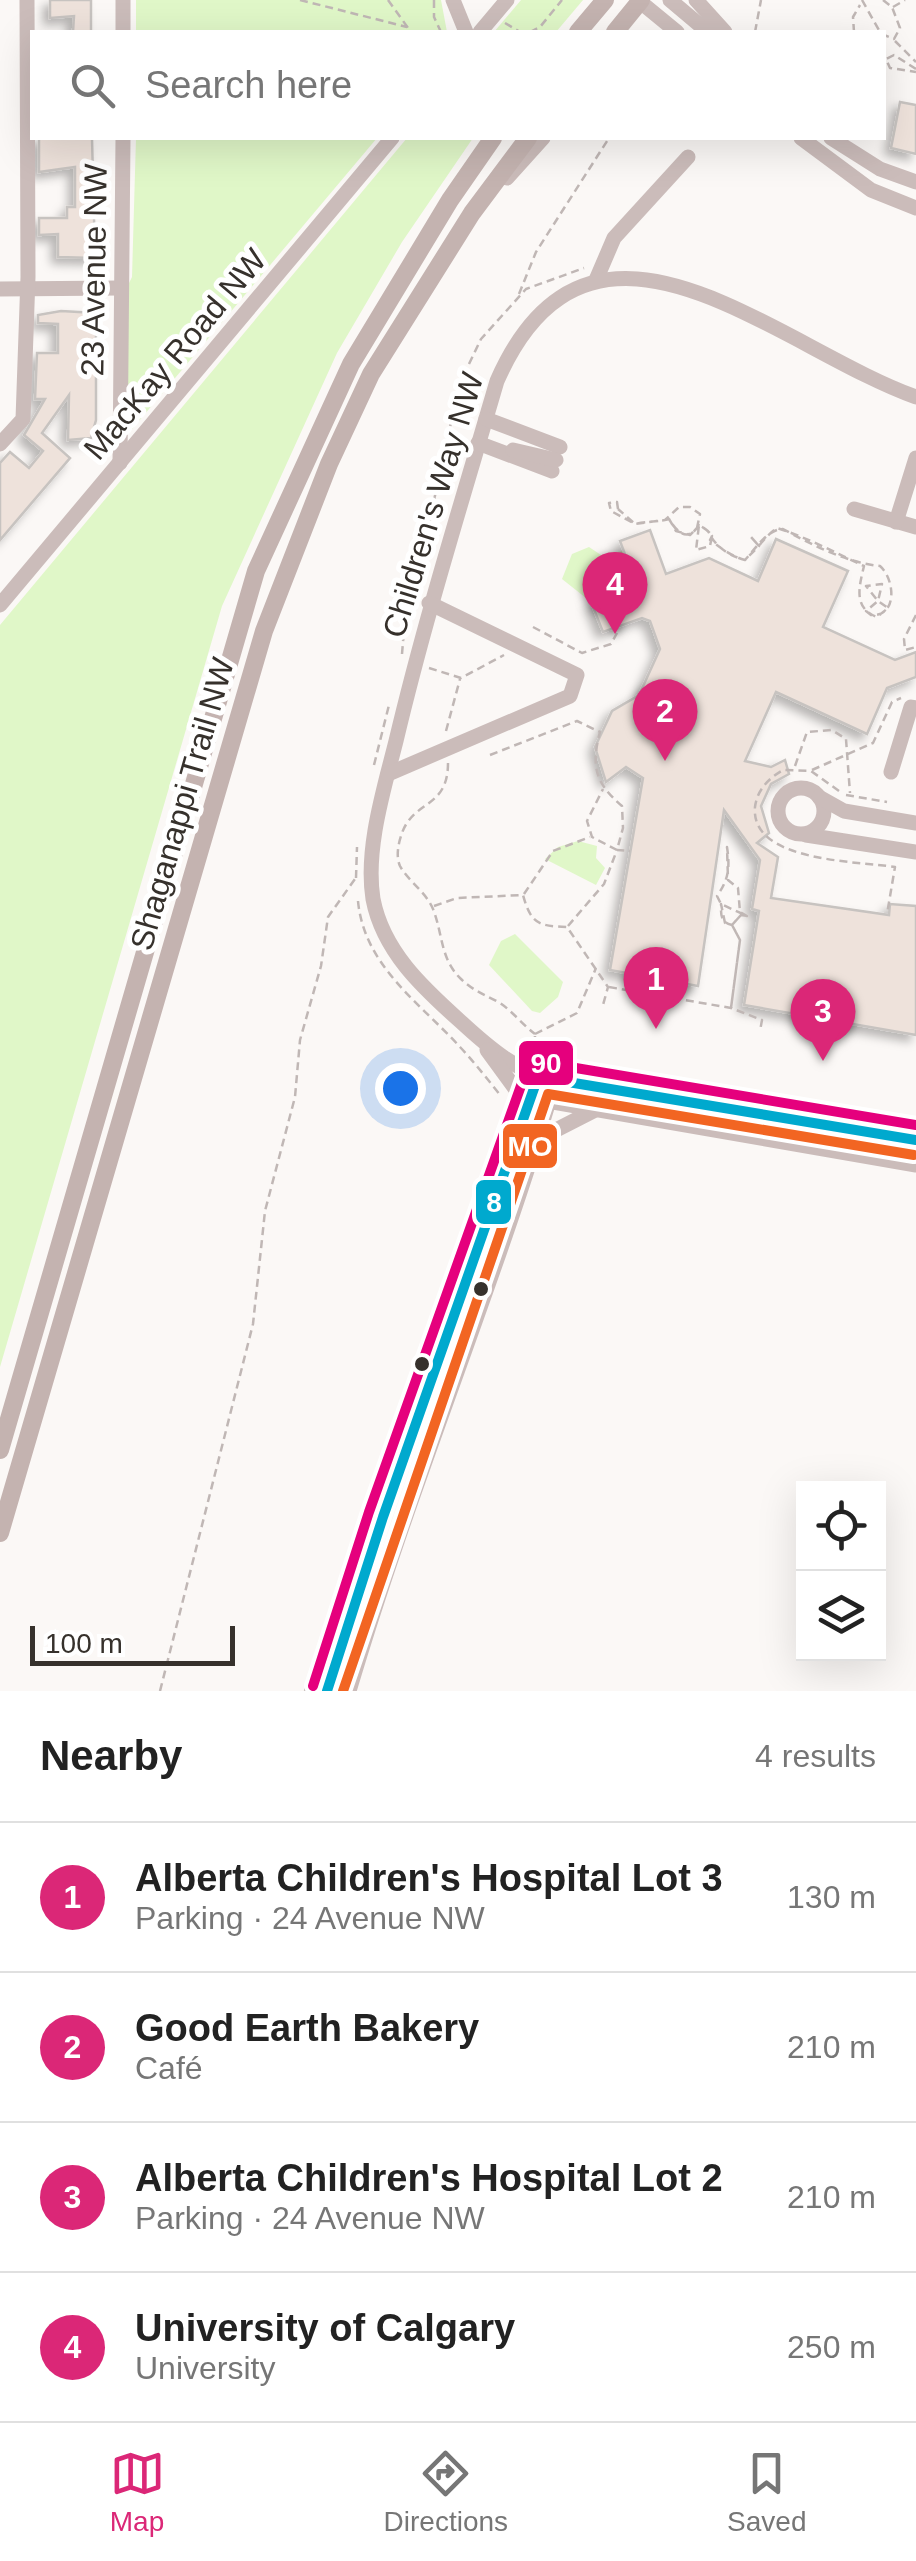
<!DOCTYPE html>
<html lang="en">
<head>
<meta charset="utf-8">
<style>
  body { margin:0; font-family:Helvetica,sans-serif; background:#f6f6f6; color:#222 }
  .controls { position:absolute; right:30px; bottom:30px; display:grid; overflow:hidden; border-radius:0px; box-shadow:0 10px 40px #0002 }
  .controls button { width:90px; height:90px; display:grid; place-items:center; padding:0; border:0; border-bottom:2px solid #e0e0e0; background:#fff; color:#222; font:50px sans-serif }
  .scale { position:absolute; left:30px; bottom:25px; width:205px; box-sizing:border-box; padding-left:10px; border:5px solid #36312c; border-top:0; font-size:28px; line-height:35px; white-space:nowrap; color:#36312c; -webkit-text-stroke:8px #fff; paint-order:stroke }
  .you { position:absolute; left:400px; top:1088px; width:35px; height:35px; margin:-25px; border:8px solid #fff; border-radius:50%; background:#1a73e8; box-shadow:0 0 0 15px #1a73e833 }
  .badge { display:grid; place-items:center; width:65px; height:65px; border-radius:50%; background:#db2777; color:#fff; font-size:32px; font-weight:700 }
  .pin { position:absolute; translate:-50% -82px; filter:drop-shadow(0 2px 5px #0008) }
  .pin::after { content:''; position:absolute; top:52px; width:35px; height:30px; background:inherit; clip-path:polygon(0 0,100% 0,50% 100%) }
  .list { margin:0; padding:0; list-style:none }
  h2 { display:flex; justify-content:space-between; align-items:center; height:130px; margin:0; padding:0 40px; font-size:42px }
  h2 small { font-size:32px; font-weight:400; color:#767676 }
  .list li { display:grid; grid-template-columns:65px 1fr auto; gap:30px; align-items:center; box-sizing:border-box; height:150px; padding:0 40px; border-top:2px solid #e0e0e0 }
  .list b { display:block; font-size:38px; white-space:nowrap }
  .list p { margin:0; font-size:32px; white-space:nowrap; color:#767676 }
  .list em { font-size:32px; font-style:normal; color:#767676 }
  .icon { flex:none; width:55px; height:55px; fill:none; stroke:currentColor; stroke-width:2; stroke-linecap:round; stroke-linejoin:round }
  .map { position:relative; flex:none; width:916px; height:1691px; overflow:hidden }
  .search { position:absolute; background:#fff; box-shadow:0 10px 40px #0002; left:30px; right:30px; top:30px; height:110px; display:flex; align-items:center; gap:25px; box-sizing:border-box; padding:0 35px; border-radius:0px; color:#767676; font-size:38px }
  .sheet { height:730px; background:#fff }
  nav { display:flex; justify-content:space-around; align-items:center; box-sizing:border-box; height:140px; border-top:2px solid #e0e0e0; background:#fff; font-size:28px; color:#767676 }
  nav a { display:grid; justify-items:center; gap:5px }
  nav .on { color:#db2777 }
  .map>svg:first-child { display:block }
  .green { fill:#e0f7c8 }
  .building { fill:#eee2db; stroke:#c7c3c0; stroke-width:2.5; filter:url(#shadow) }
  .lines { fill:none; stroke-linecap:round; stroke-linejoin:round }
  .path { stroke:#c0b7b5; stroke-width:2.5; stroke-dasharray:8 5; stroke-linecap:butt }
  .minor { stroke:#cbbcba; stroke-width:15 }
  .major { stroke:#c4b3b0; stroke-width:18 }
  .bus-1-casing { stroke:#fff; stroke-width:18 }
  .bus-2-casing { stroke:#fff; stroke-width:18 }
  .bus-3-casing { stroke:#fff; stroke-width:18 }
  .bus-1 { stroke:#00a9ce; stroke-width:10 }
  .bus-2 { stroke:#f26522; stroke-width:10 }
  .bus-3 { stroke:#e5007d; stroke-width:10 }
  .bus-dot { fill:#36312c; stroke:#fff; stroke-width:4 }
  .labels { text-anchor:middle; stroke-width:10; stroke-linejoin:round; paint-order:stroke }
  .street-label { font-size:32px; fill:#36312c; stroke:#fff }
  .line-badge { stroke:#fff; stroke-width:4 }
  .badge-label { font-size:28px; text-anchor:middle; font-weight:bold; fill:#fff }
</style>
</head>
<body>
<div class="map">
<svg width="916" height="1691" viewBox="0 0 916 1691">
  <defs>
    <filter id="shadow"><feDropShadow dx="-6" dy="6" stdDeviation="5" flood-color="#0004"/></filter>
  </defs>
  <rect width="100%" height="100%" fill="#fbf8f6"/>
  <g class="green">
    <path d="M136 0H441L447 32H136Z"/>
    <path d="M521 0H583L556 32H494Z"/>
    <path d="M136 138H377L128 434 127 287 132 277Z"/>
    <path d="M407 138H473L402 242 337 353 222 606 0 1367V625Z"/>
    <path d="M589 547 601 555 623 551 635 580 632 588 591 602 562 579 572 554Z"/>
    <path d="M578 841 597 846 596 858 605 868 596 885 545 859 558 847Z"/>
    <path d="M515 934 563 982 558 997 540 1013 532 1011 489 965 501 941Z"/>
  </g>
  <g class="building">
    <path d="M50 0H91V32H73L74 16 50 18Z"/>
    <path d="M900 102 916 105V154L891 148Z"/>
    <path d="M39 138H92L95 258 58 257V234L39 235V218H67V207H75V167L39 172Z"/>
    <path d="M61 311 96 313V420L91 438 68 440 69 395 42 433 70 458 0 540V463L10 452 29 468 43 451 24 435 45 399H35L37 353H58V324L38 323V315Z"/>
    <path d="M650 530 666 574 709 558 758 581 776 539 848 571 823 627 895 660 916 652V677L887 688 867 734 776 692 745 761 771 767 785 760 789 774 771 784 761 806 769 833 757 843 778 857 771 898 889 915 890 904 916 906V1035L744 1005 759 911 752 909 760 860 724 810 698 986 610 970 643 778 626 767 606 782 595 747 612 711 639 695 660 649 650 621 642 618 603 632 591 602 637 586 620 541Z"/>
  </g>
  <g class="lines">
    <g class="path">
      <path d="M300 0 407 27"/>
      <path d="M388 0 411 32"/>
      <path d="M434 0V17L441 32"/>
      <path d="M862 0 880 32"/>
      <path d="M883 0 892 7 900 28 894 39 884 35"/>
      <path d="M893 7 905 0"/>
      <path d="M505 23 520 32"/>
      <path d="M530 32 540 27 562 0"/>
      <path d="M755 32 761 0"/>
      <path d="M854 32 853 17 860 5"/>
      <path d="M895 41 916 62"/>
      <path d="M916 69 894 55 886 59 890 68 916 72"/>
      <path d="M519 294 536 252 609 138"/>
      <path d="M618 509 617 502 609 503 611 511 635 524 665 520 679 507H690L700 514 697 528 690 535 676 531 669 519C677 532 688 543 699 525L708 531C715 546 727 555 745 560 755 549 768 529 783 529 812 545 848 563 880 566 895 579 898 617 871 615L866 611 878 601 866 586 882 584 878 601 888 608 877 617C853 608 859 587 864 566 836 553 806 537 777 528 770 533 764 539 759 546L751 537 759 546 745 560C731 556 722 549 710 540L712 536C708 530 704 528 699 525L696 550 710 546 712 536C708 530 704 528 699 525 688 543 676 532 669 519 658 522 646 521 635 524L618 509"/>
      <path d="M916 615 904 639 905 650 916 647"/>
      <path d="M533 627 582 653 611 644 617 633"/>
      <path d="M402 654 407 593 422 555 452 418 468 366 481 339 526 289 584 268"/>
      <path d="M429 668 461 678 504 655"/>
      <path d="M446 731 460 679"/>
      <path d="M490 755 577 721 600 732C591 766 595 783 622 806L623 828 617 850 592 837 587 821 603 789"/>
      <path d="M448 763C448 810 412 799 401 836 398 845 396 857 400 866 408 881 426 892 433 909 443 934 440 959 461 979 473 991 486 995 500 1003 512 1011 523 1025 535 1034"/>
      <path d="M374 765 389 705"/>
      <path d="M795 766 807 732 832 730 846 739 850 793"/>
      <path d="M812 770 873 743 892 702 901 698"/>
      <path d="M839 791 811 771 783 770C769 778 757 790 755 807 750 862 857 861 895 867L887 914"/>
      <path d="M846 795 887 802"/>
      <path d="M356 878 357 847"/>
      <path d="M524 894 553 851 590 837"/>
      <path d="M358 901C364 966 420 1003 460 1047 475 1063 488 1080 501 1096"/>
      <path d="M434 906 457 898 523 895C531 924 538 926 567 927L608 987 603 1005"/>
      <path d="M568 926 604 884 617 850 630 851"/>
      <path d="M609 987 731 1008 762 1020 760 1031"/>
      <path d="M731 1008 740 940 732 925 741 915 747 916 740 912 738 888 728 880 727 847C730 867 729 879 717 896L721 904 747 916 741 915 732 925 725 923 721 904C721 915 720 922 732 925L740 940 731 1008"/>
      <path d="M535 1034 577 1013 596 968"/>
      <path d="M534 1053 535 1036"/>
      <path d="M534 1054 569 1065 661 1078"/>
      <path d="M696 1084 846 1109"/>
      <path d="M881 1115 916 1121"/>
      <path d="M160 1691 253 1324 265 1211 295 1097 300 1040 321 966 328 917 355 879"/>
      <path d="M305 1691 506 1115 507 1102"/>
    </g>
    <g class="minor">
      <path d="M453 0 466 32"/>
      <path d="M638 0 677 32"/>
      <path d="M670 0 708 32"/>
      <path d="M696 0 725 32"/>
      <path d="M123 32V0"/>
      <path d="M480 32 507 0"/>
      <path d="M801 138 871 190 916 208"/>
      <path d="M831 138 880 169 916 182"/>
      <path d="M507 178 543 138"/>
      <path d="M596 280 614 238 688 157"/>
      <path d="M0 289 120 288"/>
      <path d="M916 397C776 347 591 167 497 381 462 501 425 619 396 741 384 789 365 849 373 899 383 951 422 987 460 1021 487 1046 518 1073 555 1081L916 1140"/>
      <path d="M486 419 560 447"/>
      <path d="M478 443 552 471"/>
      <path d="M0 444 23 419 28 277 27 0"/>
      <path d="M513 450 556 460"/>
      <path d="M120 463 123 138"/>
      <path d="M854 509 916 527"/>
      <path d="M896 522 916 458"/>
      <path d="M0 605 392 138"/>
      <path d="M891 772 911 707 916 708"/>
      <path d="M388 774 570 696 577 675 429 603"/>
      <circle cx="801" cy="811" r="23"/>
      <path d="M819 797 844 811 916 823"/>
      <path d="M806 835 916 852"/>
      <path d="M487 1050 517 1091 530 1098 916 1165"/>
      <path d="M533 1150 556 1130 601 1107"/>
      <path d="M327 1691 383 1517 538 1077"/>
      <path d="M349 1691C410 1485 494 1287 555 1081"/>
    </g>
    <g class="major">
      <path d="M578 32 605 0"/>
      <path d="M615 32 641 0"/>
      <path d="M0 1450 256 571 351 364 450 200 493 138"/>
      <path d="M0 1533 264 631 329 464 371 374 472 213 528 138"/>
    </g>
    <g class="bus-1-casing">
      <path id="bus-1" d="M327 1691 383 1517 538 1077 916 1140"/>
    </g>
    <g class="bus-2-casing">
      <path id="bus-2" d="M343 1691 548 1094 914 1155"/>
    </g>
    <g class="bus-3-casing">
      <path id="bus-3" d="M313 1686 369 1512 528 1066 540 1062 916 1125"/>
    </g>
    <use href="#bus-1" class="bus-1"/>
    <use href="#bus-2" class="bus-2"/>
    <use href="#bus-3" class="bus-3"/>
  </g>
  <g class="bus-dot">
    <circle cx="481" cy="1289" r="9"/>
    <circle cx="422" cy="1364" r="9"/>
  </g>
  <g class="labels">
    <g class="street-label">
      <text transform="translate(94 270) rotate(-89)" y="11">23 Avenue NW</text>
      <text transform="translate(175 354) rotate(-50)" y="11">MacKay Road NW</text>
      <text transform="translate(433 505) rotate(-73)" y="11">Children's Way NW</text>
      <text transform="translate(182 804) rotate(-74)" y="11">Shaganappi Trail NW</text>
    </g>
  </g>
  <g class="line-badge">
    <rect x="517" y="1039" width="58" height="48" rx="10" fill="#e5007d"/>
    <rect x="501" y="1122" width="58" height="48" rx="10" fill="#f26522"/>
    <rect x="474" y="1178" width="39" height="48" rx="10" fill="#00a9ce"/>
  </g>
  <g class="badge-label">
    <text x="546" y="1073">90</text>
    <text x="530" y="1156">MO</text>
    <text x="494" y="1212">8</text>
  </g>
</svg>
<div class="controls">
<button><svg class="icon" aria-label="locate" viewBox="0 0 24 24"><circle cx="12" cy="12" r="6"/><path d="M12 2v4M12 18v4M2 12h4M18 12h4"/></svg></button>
<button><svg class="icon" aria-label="layers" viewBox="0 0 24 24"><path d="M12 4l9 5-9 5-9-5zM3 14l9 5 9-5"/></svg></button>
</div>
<div class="scale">100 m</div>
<div class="you"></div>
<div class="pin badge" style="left:656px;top:1029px">1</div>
<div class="pin badge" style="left:665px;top:761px">2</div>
<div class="pin badge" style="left:823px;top:1061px">3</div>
<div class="pin badge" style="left:615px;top:634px">4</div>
<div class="search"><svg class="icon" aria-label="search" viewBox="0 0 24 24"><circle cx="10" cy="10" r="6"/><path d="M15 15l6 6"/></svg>Search here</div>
</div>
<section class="sheet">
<h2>Nearby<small>4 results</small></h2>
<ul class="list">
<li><span class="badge">1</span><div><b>Alberta Children's Hospital Lot 3</b><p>Parking · 24 Avenue NW</p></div><em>130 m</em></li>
<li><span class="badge">2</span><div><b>Good Earth Bakery</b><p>Café</p></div><em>210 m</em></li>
<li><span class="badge">3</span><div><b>Alberta Children's Hospital Lot 2</b><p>Parking · 24 Avenue NW</p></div><em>210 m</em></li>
<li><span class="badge">4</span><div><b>University of Calgary</b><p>University</p></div><em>250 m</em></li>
</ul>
</section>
<nav>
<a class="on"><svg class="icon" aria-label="map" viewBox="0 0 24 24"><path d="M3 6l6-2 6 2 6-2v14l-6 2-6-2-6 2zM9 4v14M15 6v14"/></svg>Map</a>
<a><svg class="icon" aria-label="directions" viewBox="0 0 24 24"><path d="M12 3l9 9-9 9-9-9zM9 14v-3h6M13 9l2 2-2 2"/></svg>Directions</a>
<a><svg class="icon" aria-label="saved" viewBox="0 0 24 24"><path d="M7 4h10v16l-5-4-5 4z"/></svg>Saved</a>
</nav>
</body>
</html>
